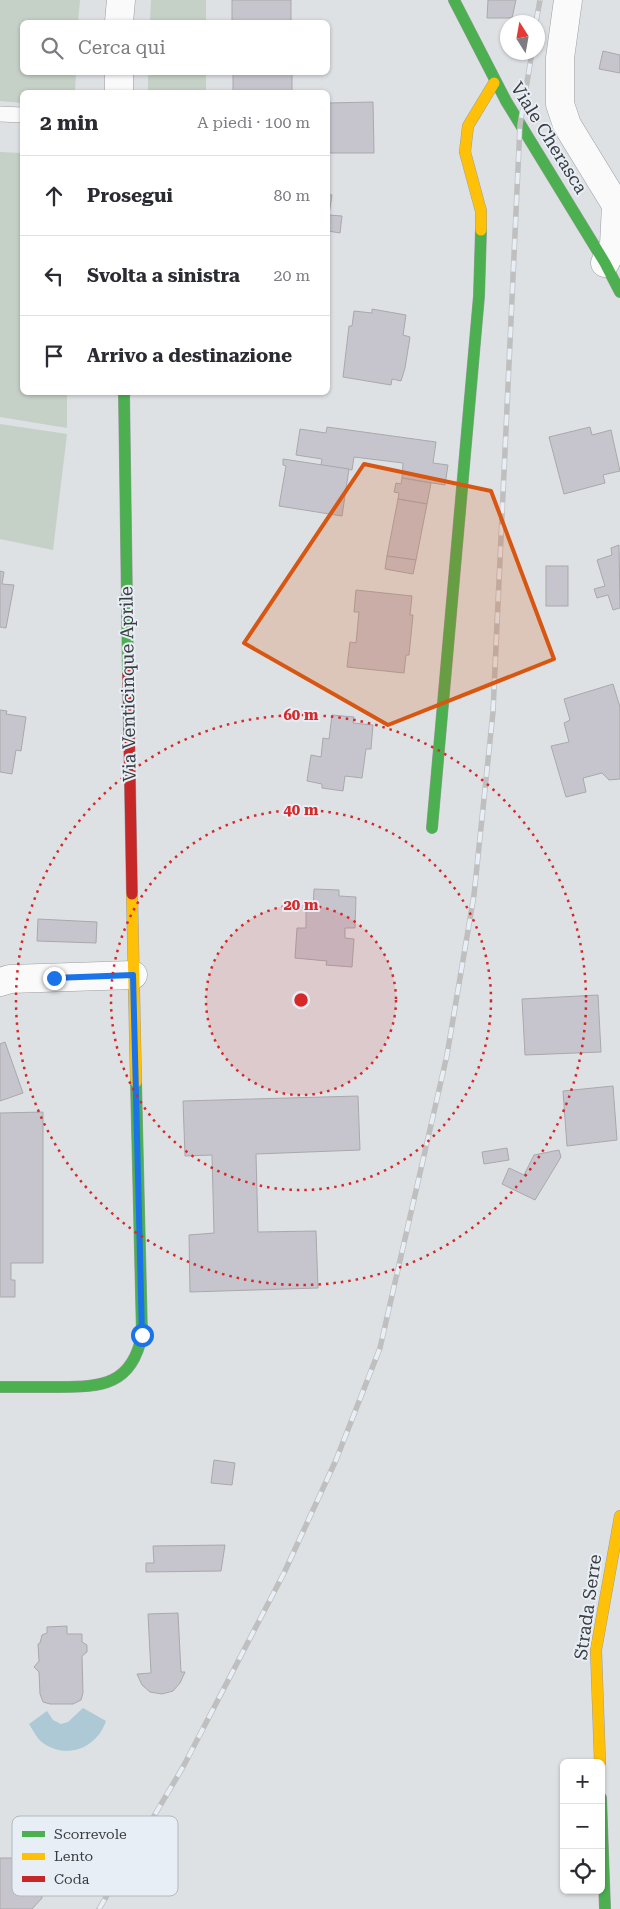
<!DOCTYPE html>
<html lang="it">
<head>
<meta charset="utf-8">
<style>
  body { margin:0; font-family:"Roboto Serif",serif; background:#f2f2f3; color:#2b2b33 }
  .controls { position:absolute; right:15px; bottom:15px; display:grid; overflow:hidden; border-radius:8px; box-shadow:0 1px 4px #0004 }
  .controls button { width:45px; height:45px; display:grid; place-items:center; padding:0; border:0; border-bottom:1px solid #e1e1e2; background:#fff; color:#2b2b33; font:25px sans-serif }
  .compass { position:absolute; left:500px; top:15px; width:45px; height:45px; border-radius:50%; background:#fff; box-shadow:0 1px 4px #0004; rotate:349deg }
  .stop { position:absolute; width:15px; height:15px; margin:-11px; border:4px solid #1a73e8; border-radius:50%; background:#fff }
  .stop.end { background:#1a73e8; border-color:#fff; box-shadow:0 1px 5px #0008 }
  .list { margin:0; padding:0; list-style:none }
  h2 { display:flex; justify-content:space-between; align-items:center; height:65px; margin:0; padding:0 20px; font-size:21px }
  h2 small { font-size:16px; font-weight:400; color:#7c7c81 }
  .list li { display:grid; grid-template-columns:32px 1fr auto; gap:15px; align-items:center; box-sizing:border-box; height:80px; padding:0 20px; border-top:1px solid #e1e1e2 }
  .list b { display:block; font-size:19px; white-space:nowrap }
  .list em { font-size:16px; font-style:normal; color:#7c7c81 }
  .icon { flex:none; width:28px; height:28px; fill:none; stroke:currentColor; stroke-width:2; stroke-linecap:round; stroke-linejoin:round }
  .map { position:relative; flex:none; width:620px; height:1909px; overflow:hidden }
  .search { position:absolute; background:#fff; box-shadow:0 1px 4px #0004; left:20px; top:20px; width:310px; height:55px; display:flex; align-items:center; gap:12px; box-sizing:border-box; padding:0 18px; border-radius:8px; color:#7c7c81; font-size:19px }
  .panel { position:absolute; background:#fff; box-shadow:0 1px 4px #0004; left:20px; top:90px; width:310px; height:305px; border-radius:8px }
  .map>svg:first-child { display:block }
  .green { fill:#c5d0c7 }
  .water { fill:#acc9d5 }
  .building { fill:#c6c4cc; stroke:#a9a9ac }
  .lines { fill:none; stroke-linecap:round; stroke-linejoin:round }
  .lane-casing { stroke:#9c9ea1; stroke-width:16 }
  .street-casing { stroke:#9c9ea1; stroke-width:29 }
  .fast-casing { stroke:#9c9ea1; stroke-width:12 }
  .slow-casing { stroke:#9c9ea1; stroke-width:12 }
  .jam-casing { stroke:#9c9ea1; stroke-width:12 }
  .lane { stroke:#fafafb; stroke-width:15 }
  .street { stroke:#fafafb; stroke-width:28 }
  .fast { stroke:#4caf50; stroke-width:11 }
  .slow { stroke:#ffc107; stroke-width:11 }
  .jam { stroke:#c62828; stroke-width:11 }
  .rail-casing { stroke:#bfbfbf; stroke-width:5.5 }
  .rail { stroke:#e7eef5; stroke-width:4; stroke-dasharray:11; stroke-linecap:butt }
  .route { stroke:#1a73e8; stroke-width:6 }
  .marked { fill:#d75611; fill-opacity:0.2; stroke:#d75611; stroke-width:4; stroke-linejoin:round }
  .ring { fill:none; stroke:#d62828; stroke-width:2.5; stroke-dasharray:2.5 5 }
  .labels { text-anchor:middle; stroke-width:4; stroke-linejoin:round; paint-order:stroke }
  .street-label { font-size:18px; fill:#3a3c3f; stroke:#e7eef5 }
  .key { fill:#e7eef5; stroke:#b3b9be; stroke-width:1 }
  .key-label { font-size:14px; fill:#3a3c3f }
  .centre { fill:#d62828; stroke:#e7eef5; stroke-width:2.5 }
  .ring-label { font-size:15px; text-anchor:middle; font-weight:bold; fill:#d62828; stroke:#e7eef5; stroke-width:4; stroke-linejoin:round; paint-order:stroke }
</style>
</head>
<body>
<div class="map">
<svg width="620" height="1909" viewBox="0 0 620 1909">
  <rect width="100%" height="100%" fill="#dee1e4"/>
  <g class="green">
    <path d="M0 0H80L78 22H22V72L76 73 75 92H22V103L0 101Z"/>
    <path d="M151 0H206V22H150Z"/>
    <rect x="148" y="73" width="58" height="19"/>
    <path d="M0 152 22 153V392L67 393V428L0 417Z"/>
    <path d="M0 424 67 434 53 550 0 539Z"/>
  </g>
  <path class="water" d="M83 1708 106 1721C97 1748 67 1760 43 1743 37 1739 33 1730 29 1724L47 1711 53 1720 61 1724 68 1722Z"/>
  <g class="building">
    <rect x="232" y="0" width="59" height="22"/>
    <path d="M488 0H516L512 18H487Z"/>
    <path d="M603 51 620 55V73L599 69Z"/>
    <rect x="233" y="72" width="59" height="20"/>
    <path d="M373 102 374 153H328V103Z"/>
    <path d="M328 194 332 195 329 215 342 216 340 233 328 231Z"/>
    <path d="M372 309 406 315 403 335 410 337 405 368 401 381 392 379 391 385 343 377 349 326H352L354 311 372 313Z"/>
    <path d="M327 427 436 442 433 463 448 465 445 485 402 478 403 463 354 457 352 470 321 465 322 459 296 455 300 429 326 433Z"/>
    <path d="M590 427 592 435 611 430 620 471 603 475 605 483 564 494 549 437Z"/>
    <path d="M283 459 349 469 342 516 279 506 286 466 283 465Z"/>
    <path d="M402 478 431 483 427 504 398 499 399 493 394 492 396 483 401 484Z"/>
    <path d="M398 499 427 504 416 560 387 556Z"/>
    <path d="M619 545 620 608 613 610 608 595 597 598 594 589 605 586 597 560 612 555 611 548Z"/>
    <path d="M387 556 416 560 413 574 385 569Z"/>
    <rect x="546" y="566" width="22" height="40"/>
    <path d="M0 571 4 572 2 584 14 585 6 628 0 627Z"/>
    <path d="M356 590 412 596 410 615H413L409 655H406L404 673 347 667 350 642 356 643 359 612H354Z"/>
    <path d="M613 684 620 707V779L609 780 602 773 583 778 586 792 566 797 551 746 569 742 564 723 570 720 564 699Z"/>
    <path d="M0 710 7 711 6 714 26 717 21 751 16 750 12 774 0 772Z"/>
    <path d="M332 715 354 717 353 723 373 725 371 749H366L362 778 345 776 343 791 322 788V784L307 781 311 755 321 757 323 738 329 739Z"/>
    <path d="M314 889 339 890V896L356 897 355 928H345V938L354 939 352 967 326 965 327 961 295 958 297 928H306V910L313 911Z"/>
    <path d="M38 919 97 922 96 943 37 941Z"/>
    <path d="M598 995 601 1052 525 1055 522 999Z"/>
    <path d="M5 1042 23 1093 0 1101V1044Z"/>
    <path d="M613 1086 617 1140 567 1146 563 1091Z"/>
    <path d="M358 1096 360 1150 256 1154 258 1232 316 1231 318 1288 190 1292 189 1235 214 1233 212 1155 185 1156 183 1101Z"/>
    <path d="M43 1112V1263H11V1280H15V1297H0V1113Z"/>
    <path d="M507 1148 509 1160 484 1164 482 1152Z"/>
    <path d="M559 1150 561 1157 535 1200 502 1184 509 1168 524 1175 534 1155Z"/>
    <path d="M214 1460 235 1463 232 1485 211 1483Z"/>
    <path d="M225 1545 221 1571 146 1572V1563H154L153 1546Z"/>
    <path d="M178 1613 181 1672H185L180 1683 173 1691 162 1694 150 1692 142 1685 137 1674 151 1673 148 1614Z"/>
    <path d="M67 1626V1634H82V1642L87 1645V1652L82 1656 83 1693 81 1700 73 1704H50L43 1702 40 1694 39 1672 34 1667 39 1661 38 1644 40 1643 42 1635 47 1633V1627Z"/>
    <path d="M0 1858H42V1898L32 1909H0Z"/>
  </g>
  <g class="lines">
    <g class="lane-casing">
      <path id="lane" d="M0 114 22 115"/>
    </g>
    <g class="street-casing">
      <g id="street">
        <path d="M568 0 560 58V104L567 125 616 205 614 245 605 263"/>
        <path d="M119 22 121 0"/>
        <path d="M119 72V92"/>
        <path d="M0 982 10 979 133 975"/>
      </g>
    </g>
    <g class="fast-casing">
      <g id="fast">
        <path d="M454 0 506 101 605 263 620 292"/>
        <path d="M124 392 128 674"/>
        <path d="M432 828 479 296 481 230"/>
        <path d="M0 1387C19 1387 39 1387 58 1387 102 1387 132 1385 142 1335L136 1082"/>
        <path d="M601 1798 605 1909"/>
      </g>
    </g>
    <g class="slow-casing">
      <g id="slow">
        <path d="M481 230V211L465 152 468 126 494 83"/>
        <path d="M132 894 136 1082"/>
        <path d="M600 1763 596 1650 620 1516"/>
      </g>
    </g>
    <g class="jam-casing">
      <path id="jam" d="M128 674 132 894"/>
    </g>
    <use href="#lane" class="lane"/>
    <use href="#street" class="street"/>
    <use href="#fast" class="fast"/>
    <use href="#slow" class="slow"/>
    <use href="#jam" class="jam"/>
    <g class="rail-casing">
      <g id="rail">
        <path d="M536 22 540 0"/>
        <path d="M99 1909 183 1767 284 1573 336 1460 380 1348 447 1055 474 895 493 712 520 125 532 52"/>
      </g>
    </g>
    <use href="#rail" class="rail"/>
  </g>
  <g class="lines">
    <path class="route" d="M54 978 133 975 142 1335"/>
  </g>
  <path class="marked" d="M364 464 491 491 554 659 388 725 244 643Z"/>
  <circle cx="301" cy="1000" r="95" fill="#d62828" fill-opacity=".12"/>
  <g class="ring">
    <circle cx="301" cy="1000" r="95"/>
    <circle cx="301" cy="1000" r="190"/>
    <circle cx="301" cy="1000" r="285"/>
  </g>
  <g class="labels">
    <g class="street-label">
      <text transform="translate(549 138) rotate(58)" y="6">Viale Cherasca</text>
      <text transform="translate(128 684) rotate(-91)" y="6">Via Venticinque Aprile</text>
      <text transform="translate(588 1607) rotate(-82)" y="6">Strada Serre</text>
    </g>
  </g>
  <rect x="12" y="1816" width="166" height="80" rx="8" class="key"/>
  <rect x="22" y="1831" width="23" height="6" fill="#4caf50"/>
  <rect x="22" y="1853" width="23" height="7" fill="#ffc107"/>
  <rect x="22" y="1876" width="23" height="6" fill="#c62828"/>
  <g class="key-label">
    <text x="54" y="1839">Scorrevole</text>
    <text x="54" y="1861">Lento</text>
    <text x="54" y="1884">Coda</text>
  </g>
  <circle cx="301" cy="1000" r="8" class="centre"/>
  <g class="ring-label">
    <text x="301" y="720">60 m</text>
    <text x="301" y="815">40 m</text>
    <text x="301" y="910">20 m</text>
  </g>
</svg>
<div class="controls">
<button>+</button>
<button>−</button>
<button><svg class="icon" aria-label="locate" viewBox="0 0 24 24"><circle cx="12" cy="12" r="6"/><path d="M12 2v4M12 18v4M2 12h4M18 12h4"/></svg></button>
</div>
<svg class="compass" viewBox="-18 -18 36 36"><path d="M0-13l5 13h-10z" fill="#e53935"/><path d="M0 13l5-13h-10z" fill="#7c7c81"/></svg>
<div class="stop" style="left:142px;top:1335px"></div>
<div class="stop end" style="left:54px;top:978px"></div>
<div class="search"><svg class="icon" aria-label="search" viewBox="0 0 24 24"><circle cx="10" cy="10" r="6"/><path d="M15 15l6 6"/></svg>Cerca qui</div>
<section class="panel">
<h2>2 min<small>A piedi · 100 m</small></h2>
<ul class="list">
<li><svg class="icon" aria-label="ahead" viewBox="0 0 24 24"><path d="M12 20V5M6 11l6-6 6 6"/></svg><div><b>Prosegui</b></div><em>80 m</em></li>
<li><svg class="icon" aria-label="left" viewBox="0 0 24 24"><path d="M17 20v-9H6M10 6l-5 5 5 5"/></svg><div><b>Svolta a sinistra</b></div><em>20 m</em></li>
<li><svg class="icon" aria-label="arrive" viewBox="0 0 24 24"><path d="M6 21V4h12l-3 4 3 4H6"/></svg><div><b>Arrivo a destinazione</b></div></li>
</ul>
</section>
</div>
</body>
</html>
